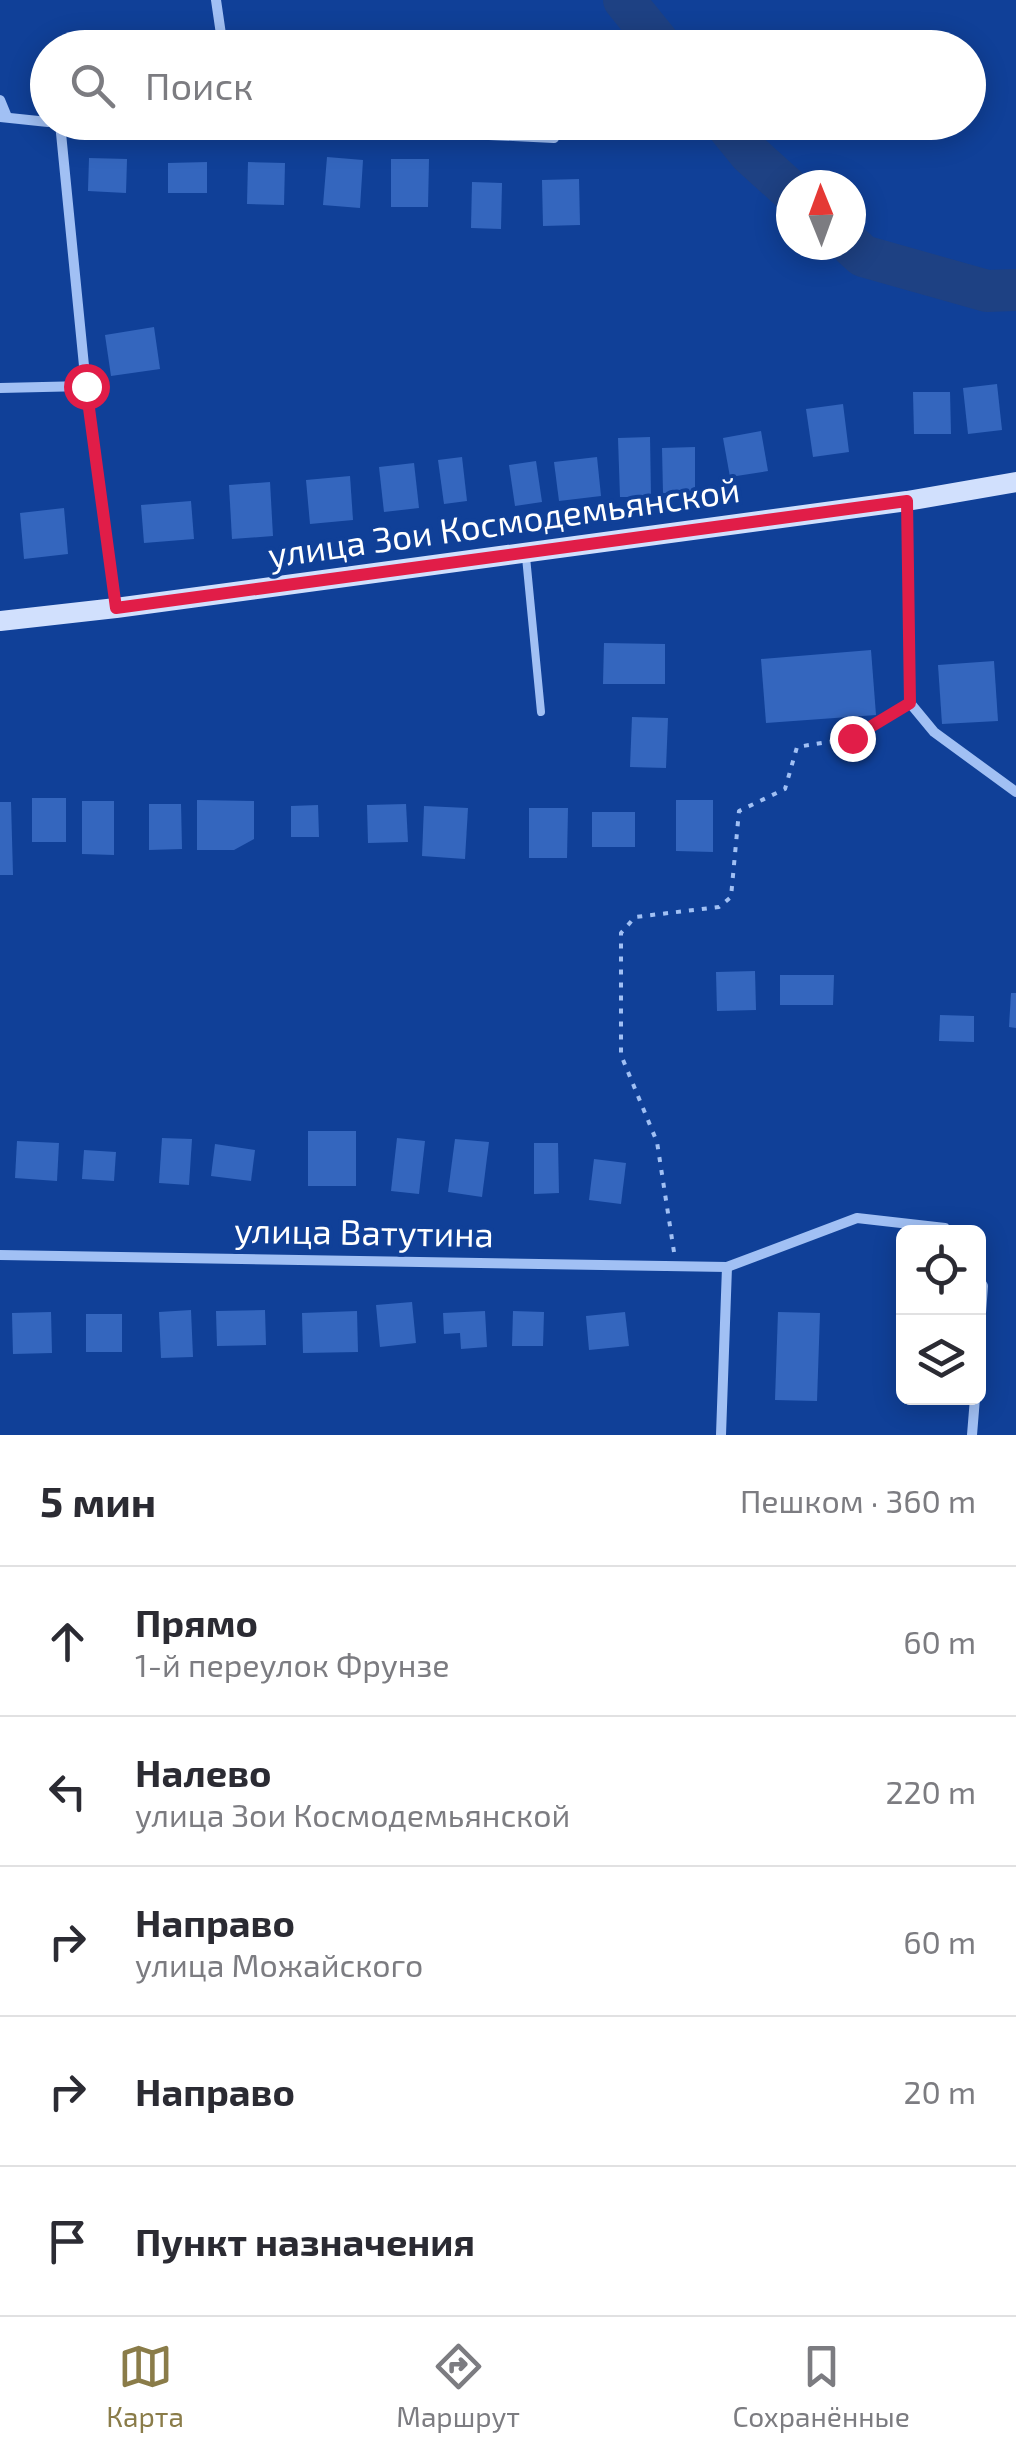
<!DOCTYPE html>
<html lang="ru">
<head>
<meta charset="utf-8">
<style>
  body { margin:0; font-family:"Exo 2",sans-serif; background:#f2f2f3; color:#2b2b33 }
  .controls { position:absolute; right:30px; bottom:30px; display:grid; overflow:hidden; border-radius:15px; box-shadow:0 5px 25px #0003 }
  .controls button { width:90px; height:90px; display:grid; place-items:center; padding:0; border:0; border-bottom:2px solid #e1e1e2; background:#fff; color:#2b2b33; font:50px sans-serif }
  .compass { position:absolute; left:776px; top:170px; width:90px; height:90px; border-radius:50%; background:#fff; box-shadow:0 5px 25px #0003; rotate:359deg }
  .stop { position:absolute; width:30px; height:30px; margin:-22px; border:8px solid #e11d48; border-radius:50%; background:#fff }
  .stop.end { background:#e11d48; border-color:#fff; box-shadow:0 2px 10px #0008 }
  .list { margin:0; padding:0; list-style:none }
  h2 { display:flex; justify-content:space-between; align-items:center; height:130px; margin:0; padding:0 40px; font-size:42px }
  h2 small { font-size:32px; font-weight:400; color:#7c7c81 }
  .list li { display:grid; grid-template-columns:65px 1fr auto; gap:30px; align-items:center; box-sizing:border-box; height:150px; padding:0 40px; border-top:2px solid #e1e1e2 }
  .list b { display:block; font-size:38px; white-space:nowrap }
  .list p { margin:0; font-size:32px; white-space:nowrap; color:#7c7c81 }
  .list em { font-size:32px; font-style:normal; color:#7c7c81 }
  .icon { flex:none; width:55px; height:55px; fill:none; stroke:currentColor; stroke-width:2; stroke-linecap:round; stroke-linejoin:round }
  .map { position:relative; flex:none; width:1016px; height:1435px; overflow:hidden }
  .search { position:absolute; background:#fff; box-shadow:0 5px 25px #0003; left:30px; right:30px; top:30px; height:110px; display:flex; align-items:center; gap:25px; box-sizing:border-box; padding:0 35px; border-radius:55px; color:#7c7c81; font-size:38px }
  .sheet { height:880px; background:#fff }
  nav { display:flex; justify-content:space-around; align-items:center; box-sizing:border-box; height:140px; border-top:2px solid #e1e1e2; background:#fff; font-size:28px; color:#7c7c81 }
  nav a { display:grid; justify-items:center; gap:5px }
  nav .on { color:#8a7c49 }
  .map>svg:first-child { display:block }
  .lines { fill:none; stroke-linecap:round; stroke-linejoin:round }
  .river { stroke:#1e4183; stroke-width:42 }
  .building { fill:#3466be }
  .path { stroke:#a1c0f4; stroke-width:4; stroke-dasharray:5 8; stroke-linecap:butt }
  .lane { stroke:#a1c0f4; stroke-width:8 }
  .street { stroke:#a1c0f4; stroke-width:10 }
  .secondary { stroke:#d1e0fd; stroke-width:20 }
  .route { stroke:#e11d48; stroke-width:12 }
  .labels { text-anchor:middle; stroke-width:8; stroke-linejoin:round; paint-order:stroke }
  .street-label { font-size:35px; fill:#fff; stroke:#104098 }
</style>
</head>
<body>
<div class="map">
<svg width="1016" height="1435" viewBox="0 0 1016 1435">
  <rect width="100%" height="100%" fill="#104098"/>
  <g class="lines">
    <g class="river">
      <path d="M624 0 663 48"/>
      <path d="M724 122 750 154 791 191"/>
      <path d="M851 245 863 256 987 291 1016 290"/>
    </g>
  </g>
  <g class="building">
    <path d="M327 157 363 160 360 208 323 205Z"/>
    <path d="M89 158 127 159 126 193 88 191Z"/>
    <path d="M391 159H429L428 207H391Z"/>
    <path d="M207 162V193H168V163Z"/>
    <path d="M248 162 285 163 284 205 247 204Z"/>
    <path d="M579 179 580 225 543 226 542 180Z"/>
    <path d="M472 182 502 183 501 229 471 228Z"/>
    <path d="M154 327 160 369 111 376 105 335Z"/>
    <path d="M997 384 1002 430 968 434 963 388Z"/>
    <path d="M913 392H950L951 434H914Z"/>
    <path d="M843 404 849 452 813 457 806 409Z"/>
    <path d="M761 431 768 471 730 477 723 438Z"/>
    <path d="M650 437 651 497H620L618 438Z"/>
    <path d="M695 447V493H663L662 448Z"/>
    <path d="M462 457 467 501 444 504 438 460Z"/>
    <path d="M597 457 601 496 559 501 554 462Z"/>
    <path d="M536 461 542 502 515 506 509 465Z"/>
    <path d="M414 463 419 508 384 512 379 467Z"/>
    <path d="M350 476 353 520 310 524 306 480Z"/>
    <path d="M270 482 273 536 232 539 229 485Z"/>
    <path d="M191 501 194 539 144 543 141 505Z"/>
    <path d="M64 508 68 554 24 559 20 513Z"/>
    <path d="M604 643 665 644V684H603Z"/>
    <path d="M871 650 876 715 766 723 761 659Z"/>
    <path d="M994 661 998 721 942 724 938 665Z"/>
    <path d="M632 717 668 718 666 768 630 767Z"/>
    <rect x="32" y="798" width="34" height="44"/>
    <path d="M197 800 254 801V839L234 850H197Z"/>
    <path d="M676 800H713V852L676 851Z"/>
    <path d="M82 801H114V855L82 854Z"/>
    <path d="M0 802H11L13 875H0Z"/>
    <path d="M149 804H181L182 849 149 850Z"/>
    <path d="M406 804 408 842 368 843 367 805Z"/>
    <path d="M318 805 319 837H291V806Z"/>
    <path d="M424 806 468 808 465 859 422 856Z"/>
    <path d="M529 808H568L567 858H529Z"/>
    <rect x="592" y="812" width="43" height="35"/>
    <path d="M755 971 756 1010 717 1011 716 972Z"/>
    <path d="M780 975H834L833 1005H780Z"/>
    <path d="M1011 993H1016V1028L1009 1027Z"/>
    <path d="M940 1015 974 1016V1042L939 1041Z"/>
    <rect x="308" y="1131" width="48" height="55"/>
    <path d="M162 1138 192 1139 189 1185 159 1183Z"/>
    <path d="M397 1138 425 1141 419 1194 391 1191Z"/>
    <path d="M455 1139 489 1142 482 1197 448 1192Z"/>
    <path d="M17 1141 59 1143 57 1181 15 1178Z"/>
    <path d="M534 1143H558L559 1193 534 1194Z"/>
    <path d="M215 1144 255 1150 251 1181 211 1176Z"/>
    <path d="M84 1150 116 1152 114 1181 82 1179Z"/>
    <path d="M594 1159 626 1163 621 1204 589 1200Z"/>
    <path d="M412 1302 416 1343 380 1347 376 1305Z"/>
    <path d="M191 1310 193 1357 161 1358 159 1312Z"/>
    <path d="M265 1310 266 1345 217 1346 216 1311Z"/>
    <path d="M357 1311 358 1352 303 1353 302 1313Z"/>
    <path d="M485 1311 487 1347 461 1349 460 1333 444 1334 443 1313Z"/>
    <path d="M513 1311 544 1312 543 1346H512Z"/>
    <path d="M51 1312 52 1353 13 1354 12 1313Z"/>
    <path d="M625 1312 629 1346 589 1350 586 1316Z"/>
    <path d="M778 1312 820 1313 817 1401 775 1400Z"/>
    <rect x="86" y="1314" width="36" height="38"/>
  </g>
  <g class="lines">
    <path class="path" d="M674 1252 657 1142 621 1055V933L635 917 719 907 731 897 739 811 785 789 797 747 852 738 895 712"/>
    <path class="lane" d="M526 557 541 712"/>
    <g class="street">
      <path d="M216 0 223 48"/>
      <path d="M0 100 7 117"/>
      <path d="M0 117 48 122"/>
      <path d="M56 122 234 123 554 138"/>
      <path d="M60 123 86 386 116 607"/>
      <path d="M0 388 86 386"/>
      <path d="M907 501 910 703 934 732 1016 792"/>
      <path d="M0 1255 727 1267 857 1218 945 1228 948 1232"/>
      <path d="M978 1278 983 1286 978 1352"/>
      <path d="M721 1435 727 1267"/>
      <path d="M972 1435 975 1398"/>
    </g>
    <path class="secondary" d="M0 621 116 608 907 501 1016 482"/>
  </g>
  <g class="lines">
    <path class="route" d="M86 386 116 608 907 501 910 703 852 738"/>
  </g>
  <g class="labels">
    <g class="street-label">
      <text transform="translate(504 523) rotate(-8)" y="12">улица Зои Космодемьянской</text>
      <text transform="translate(364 1233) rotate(1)" y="12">улица Ватутина</text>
    </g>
  </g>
</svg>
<div class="controls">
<button><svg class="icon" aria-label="locate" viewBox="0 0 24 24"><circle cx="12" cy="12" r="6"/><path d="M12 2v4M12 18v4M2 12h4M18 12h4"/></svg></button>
<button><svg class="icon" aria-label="layers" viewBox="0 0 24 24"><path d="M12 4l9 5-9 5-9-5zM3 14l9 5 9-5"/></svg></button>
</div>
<svg class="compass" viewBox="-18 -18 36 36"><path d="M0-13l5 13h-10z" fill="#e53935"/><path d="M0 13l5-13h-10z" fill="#7c7c81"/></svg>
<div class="stop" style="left:86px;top:386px"></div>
<div class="stop end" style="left:852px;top:738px"></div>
<div class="search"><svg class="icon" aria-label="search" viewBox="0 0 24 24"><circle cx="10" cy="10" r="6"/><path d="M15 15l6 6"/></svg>Поиск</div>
</div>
<section class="sheet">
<h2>5 мин<small>Пешком · 360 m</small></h2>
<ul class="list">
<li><svg class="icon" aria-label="ahead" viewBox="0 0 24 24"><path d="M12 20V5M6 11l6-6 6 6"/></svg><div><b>Прямо</b><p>1-й переулок Фрунзе</p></div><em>60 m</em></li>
<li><svg class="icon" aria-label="left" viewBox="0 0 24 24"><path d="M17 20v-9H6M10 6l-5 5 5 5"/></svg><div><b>Налево</b><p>улица Зои Космодемьянской</p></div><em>220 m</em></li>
<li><svg class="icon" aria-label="right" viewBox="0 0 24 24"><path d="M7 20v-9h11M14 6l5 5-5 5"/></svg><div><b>Направо</b><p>улица Можайского</p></div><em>60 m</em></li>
<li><svg class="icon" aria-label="right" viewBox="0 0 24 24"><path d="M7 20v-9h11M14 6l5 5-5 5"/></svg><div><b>Направо</b></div><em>20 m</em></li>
<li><svg class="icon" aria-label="arrive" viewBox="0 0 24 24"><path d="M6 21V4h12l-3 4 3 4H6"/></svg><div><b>Пункт назначения</b></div></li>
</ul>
</section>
<nav>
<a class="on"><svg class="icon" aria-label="map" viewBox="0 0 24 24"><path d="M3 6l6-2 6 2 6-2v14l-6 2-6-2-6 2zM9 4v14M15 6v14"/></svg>Карта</a>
<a><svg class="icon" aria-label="directions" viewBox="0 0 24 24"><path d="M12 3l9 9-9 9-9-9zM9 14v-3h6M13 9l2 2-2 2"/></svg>Маршрут</a>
<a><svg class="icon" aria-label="saved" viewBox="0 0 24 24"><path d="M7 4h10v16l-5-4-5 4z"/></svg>Сохранённые</a>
</nav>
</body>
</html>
